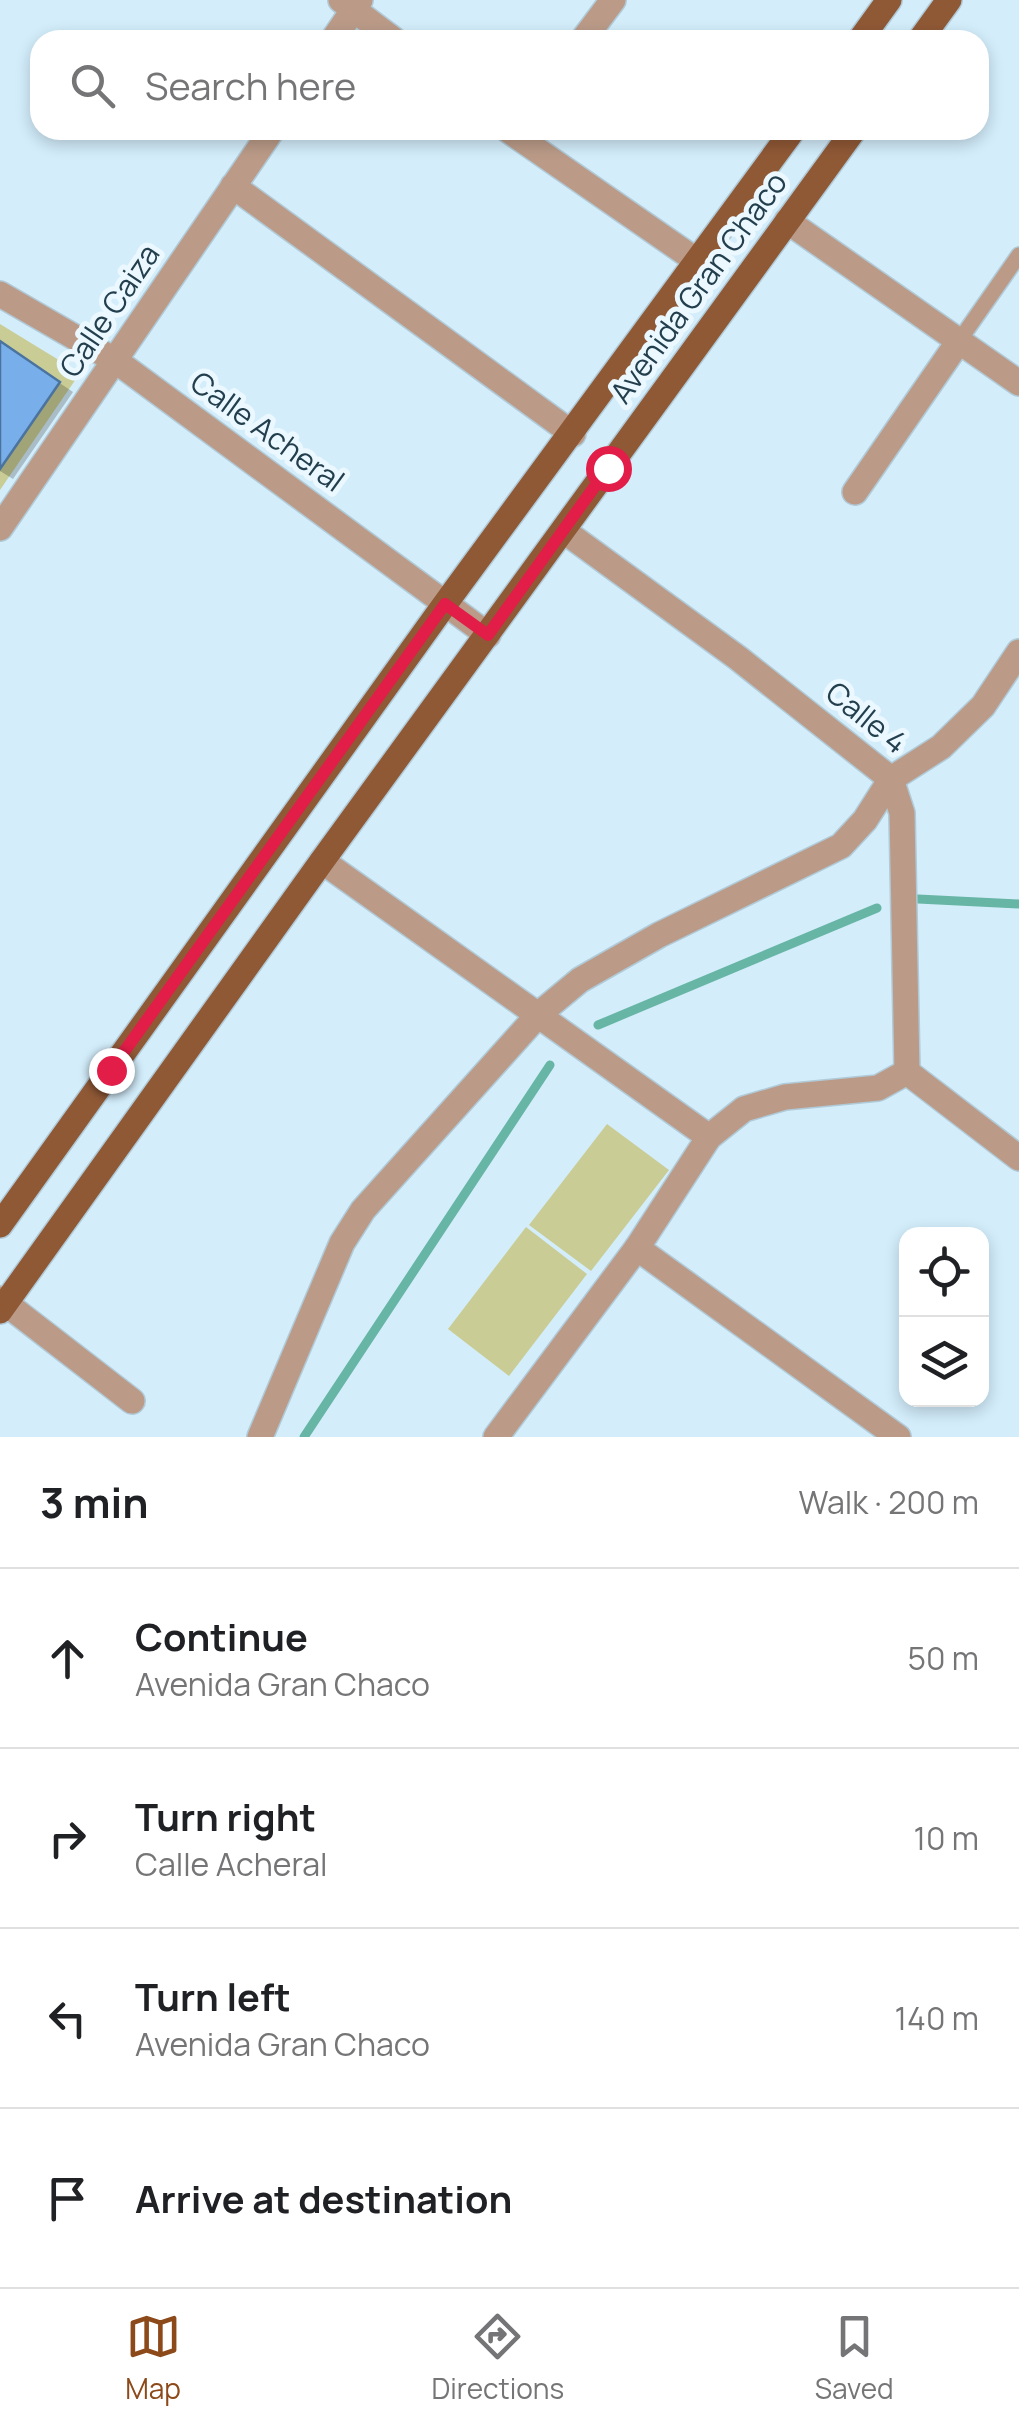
<!DOCTYPE html>
<html lang="en">
<head>
<meta charset="utf-8">
<style>
  body { margin:0; font-family:Manrope,sans-serif; background:#f6f6f6; color:#202124 }
  .controls { position:absolute; right:30px; bottom:30px; display:grid; overflow:hidden; border-radius:20px; box-shadow:0 5px 15px #0003 }
  .controls button { width:90px; height:90px; display:grid; place-items:center; padding:0; border:0; border-bottom:2px solid #e0e0e0; background:#fff; color:#202124; font:50px sans-serif }
  .stop { position:absolute; width:30px; height:30px; margin:-22px; border:8px solid #e11d48; border-radius:50%; background:#fff }
  .stop.end { background:#e11d48; border-color:#fff; box-shadow:0 2px 10px #0008 }
  .list { margin:0; padding:0; list-style:none }
  h2 { display:flex; justify-content:space-between; align-items:center; height:130px; margin:0; padding:0 40px; font-size:42px }
  h2 small { font-size:32px; font-weight:400; color:#757577 }
  .list li { display:grid; grid-template-columns:65px 1fr auto; gap:30px; align-items:center; box-sizing:border-box; height:180px; padding:0 40px; border-top:2px solid #e0e0e0 }
  .list b { display:block; font-size:38px; white-space:nowrap }
  .list p { margin:0; font-size:32px; white-space:nowrap; color:#757577 }
  .list em { font-size:32px; font-style:normal; color:#757577 }
  .icon { flex:none; width:55px; height:55px; fill:none; stroke:currentColor; stroke-width:2; stroke-linecap:round; stroke-linejoin:round }
  .map { position:relative; flex:none; width:1019px; height:1437px; overflow:hidden }
  .search { position:absolute; background:#fff; box-shadow:0 5px 15px #0003; left:30px; right:30px; top:30px; height:110px; display:flex; align-items:center; gap:25px; box-sizing:border-box; padding:0 35px; border-radius:30px; color:#757577; font-size:38px }
  .sheet { height:850px; background:#fff }
  nav { display:flex; justify-content:space-around; align-items:center; box-sizing:border-box; height:140px; border-top:2px solid #e0e0e0; background:#fff; font-size:28px; color:#757577 }
  nav a { display:grid; justify-items:center; gap:5px }
  nav .on { color:#8c491a }
  .map>svg:first-child { display:block }
  .green { fill:#c9cd95 }
  .shadow { fill:#0003 }
  .lines { fill:none; stroke-linecap:round; stroke-linejoin:round }
  .stream { stroke:#67b5a4; stroke-width:9 }
  .building { fill:#78aeea; stroke:#4b739f; stroke-width:2.5 }
  .lane-casing { stroke:#b0cad8; stroke-width:18 }
  .street-casing { stroke:#b0cad8; stroke-width:28 }
  .primary-casing { stroke:#b0cad8; stroke-width:28 }
  .lane { stroke:#bb9b88; stroke-width:15 }
  .street { stroke:#bb9b88; stroke-width:25 }
  .primary { stroke:#905936; stroke-width:25 }
  .route { stroke:#e11d48; stroke-width:12 }
  .labels { text-anchor:middle; stroke-width:10; stroke-linejoin:round; paint-order:stroke }
  .street-label { font-size:30px; fill:#233f4d; stroke:#ebf8ff }
</style>
</head>
<body>
<div class="map">
<svg width="1019" height="1437" viewBox="0 0 1019 1437">
  <rect width="100%" height="100%" fill="#d3edfb"/>
  <g class="green">
    <path d="M0 324 80 373 0 490Z"/>
    <path d="M607 1124 669 1170 591 1271 529 1225Z"/>
    <path d="M526 1227 587 1274 509 1376 448 1329Z"/>
  </g>
  <path class="shadow" d="M0 343 73 392 13 479 0 471Z"/>
  <g class="lines">
    <g class="stream">
      <path d="M918 899 1019 904"/>
      <path d="M598 1025 877 908"/>
      <path d="M304 1437 550 1065"/>
    </g>
  </g>
  <path class="building" d="M0 341 60 382 0 469Z"/>
  <g class="lines">
    <g class="lane-casing">
      <path id="lane" d="M959 341 1019 255"/>
    </g>
    <g class="street-casing">
      <g id="street">
        <path d="M341 0 394 40"/>
        <path d="M333 40 360 0"/>
        <path d="M583 40 613 0"/>
        <path d="M508 130 697 261"/>
        <path d="M233 186 573 434"/>
        <path d="M787 221 1019 383"/>
        <path d="M0 294 116 361 488 635"/>
        <path d="M855 492 959 341"/>
        <path d="M0 528 272 130"/>
        <path d="M564 531 738 658 891 779 902 813 907 1072"/>
        <path d="M322 861 709 1137"/>
        <path d="M907 1072 1019 1158"/>
        <path d="M637 1248 898 1437"/>
        <path d="M0 1299 132 1401"/>
        <path d="M260 1437 342 1243 363 1210 539 1014 580 980 659 935 841 846 865 820 891 779 941 747 983 706 1019 652"/>
        <path d="M496 1437 637 1248 709 1137 744 1109 785 1097 878 1088 907 1072"/>
      </g>
    </g>
    <g class="primary-casing">
      <g id="primary">
        <path d="M860 40 889 0"/>
        <path d="M920 40 949 0"/>
        <path d="M0 1225 445 604 793 130"/>
        <path d="M0 1311 322 861 854 130"/>
      </g>
    </g>
    <use href="#lane" class="lane"/>
    <use href="#street" class="street"/>
    <use href="#primary" class="primary"/>
  </g>
  <g class="lines">
    <path class="route" d="M111 1070 445 604 488 635 608 468"/>
  </g>
  <g class="labels">
    <g class="street-label">
      <text transform="translate(699 288) rotate(-54)" y="10">Avenida Gran Chaco</text>
      <text transform="translate(110 311) rotate(-56)" y="10">Calle Caiza</text>
      <text transform="translate(267 432) rotate(36)" y="10">Calle Acheral</text>
      <text transform="translate(866 718) rotate(39)" y="10">Calle 4</text>
    </g>
  </g>
</svg>
<div class="controls">
<button><svg class="icon" aria-label="locate" viewBox="0 0 24 24"><circle cx="12" cy="12" r="6"/><path d="M12 2v4M12 18v4M2 12h4M18 12h4"/></svg></button>
<button><svg class="icon" aria-label="layers" viewBox="0 0 24 24"><path d="M12 4l9 5-9 5-9-5zM3 14l9 5 9-5"/></svg></button>
</div>
<div class="stop" style="left:608px;top:468px"></div>
<div class="stop end" style="left:111px;top:1070px"></div>
<div class="search"><svg class="icon" aria-label="search" viewBox="0 0 24 24"><circle cx="10" cy="10" r="6"/><path d="M15 15l6 6"/></svg>Search here</div>
</div>
<section class="sheet">
<h2>3 min<small>Walk · 200 m</small></h2>
<ul class="list">
<li><svg class="icon" aria-label="ahead" viewBox="0 0 24 24"><path d="M12 20V5M6 11l6-6 6 6"/></svg><div><b>Continue</b><p>Avenida Gran Chaco</p></div><em>50 m</em></li>
<li><svg class="icon" aria-label="right" viewBox="0 0 24 24"><path d="M7 20v-9h11M14 6l5 5-5 5"/></svg><div><b>Turn right</b><p>Calle Acheral</p></div><em>10 m</em></li>
<li><svg class="icon" aria-label="left" viewBox="0 0 24 24"><path d="M17 20v-9H6M10 6l-5 5 5 5"/></svg><div><b>Turn left</b><p>Avenida Gran Chaco</p></div><em>140 m</em></li>
<li><svg class="icon" aria-label="arrive" viewBox="0 0 24 24"><path d="M6 21V4h12l-3 4 3 4H6"/></svg><div><b>Arrive at destination</b></div></li>
</ul>
</section>
<nav>
<a class="on"><svg class="icon" aria-label="map" viewBox="0 0 24 24"><path d="M3 6l6-2 6 2 6-2v14l-6 2-6-2-6 2zM9 4v14M15 6v14"/></svg>Map</a>
<a><svg class="icon" aria-label="directions" viewBox="0 0 24 24"><path d="M12 3l9 9-9 9-9-9zM9 14v-3h6M13 9l2 2-2 2"/></svg>Directions</a>
<a><svg class="icon" aria-label="saved" viewBox="0 0 24 24"><path d="M7 4h10v16l-5-4-5 4z"/></svg>Saved</a>
</nav>
</body>
</html>
